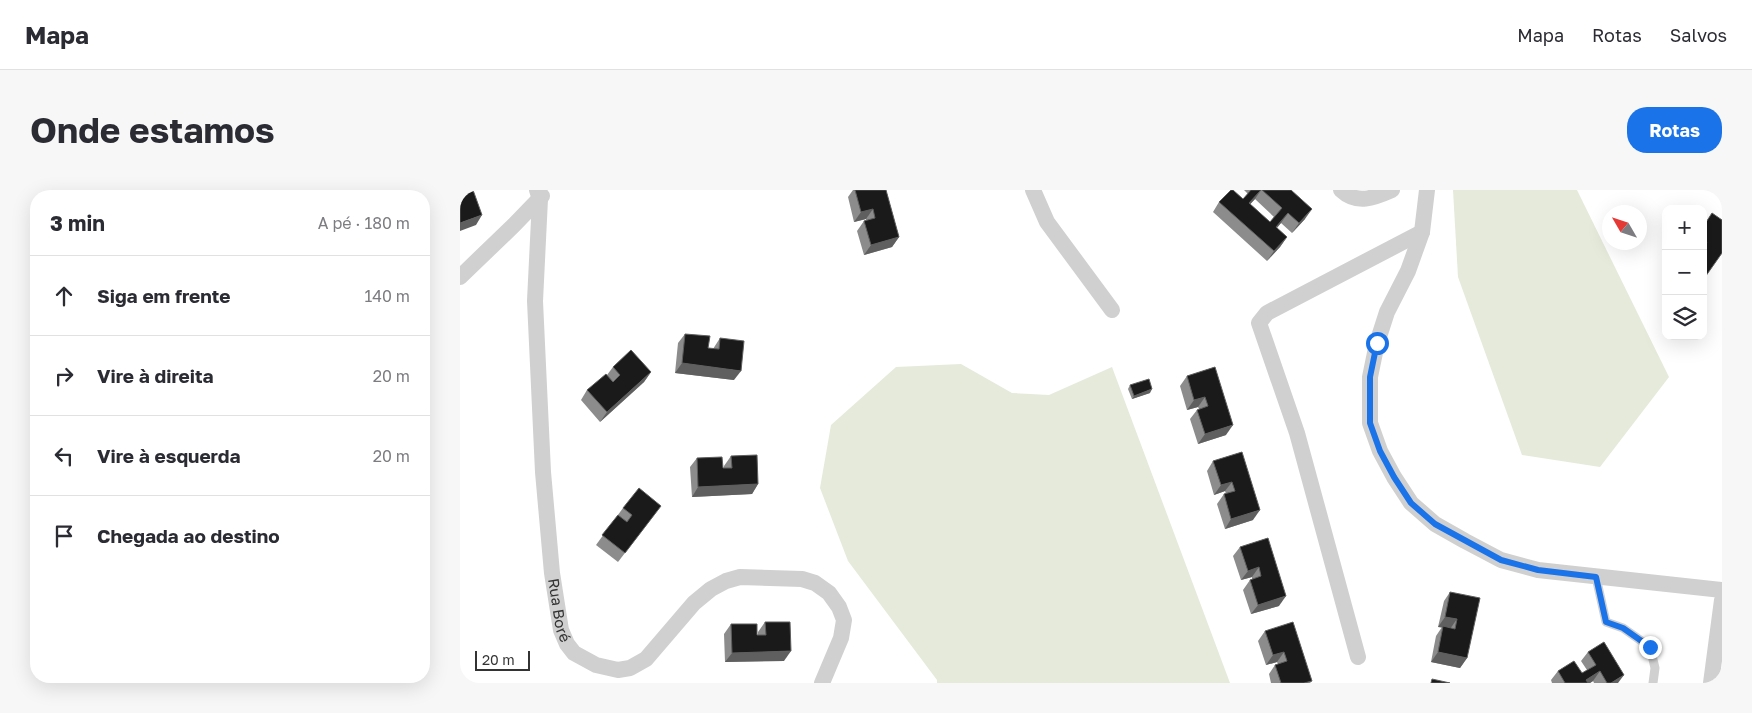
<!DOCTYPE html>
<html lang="pt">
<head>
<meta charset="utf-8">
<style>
  body { margin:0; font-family:"Golos Text",sans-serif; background:#f7f7f7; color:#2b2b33 }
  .controls { position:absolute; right:15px; top:15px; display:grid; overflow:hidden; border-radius:10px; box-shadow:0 5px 20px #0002 }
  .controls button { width:45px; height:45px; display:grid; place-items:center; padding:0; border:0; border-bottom:1px solid #e1e1e2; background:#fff; color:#2b2b33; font:25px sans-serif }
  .compass { position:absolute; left:1142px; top:15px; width:45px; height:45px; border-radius:50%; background:#fff; box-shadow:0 5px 20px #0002; rotate:309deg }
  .scale { position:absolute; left:15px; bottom:12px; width:55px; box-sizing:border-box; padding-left:5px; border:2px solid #333; border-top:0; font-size:14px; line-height:18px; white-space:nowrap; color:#333; -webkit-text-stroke:4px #fff; paint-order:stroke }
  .stop { position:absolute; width:15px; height:15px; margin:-11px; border:4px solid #1a73e8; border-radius:50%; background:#fff }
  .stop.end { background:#1a73e8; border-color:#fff; box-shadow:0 1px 5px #0008 }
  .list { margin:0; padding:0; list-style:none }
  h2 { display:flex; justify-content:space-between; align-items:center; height:65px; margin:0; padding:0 20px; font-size:21px }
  h2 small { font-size:16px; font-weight:400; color:#7c7c81 }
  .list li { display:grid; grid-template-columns:32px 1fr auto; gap:15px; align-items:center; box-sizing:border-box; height:80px; padding:0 20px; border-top:1px solid #e1e1e2 }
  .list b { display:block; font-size:19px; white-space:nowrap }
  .list em { font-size:16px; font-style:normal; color:#7c7c81 }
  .icon { flex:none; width:28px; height:28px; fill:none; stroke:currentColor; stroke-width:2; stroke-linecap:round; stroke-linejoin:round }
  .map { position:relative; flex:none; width:1262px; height:493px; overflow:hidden; border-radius:20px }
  header { display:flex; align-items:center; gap:30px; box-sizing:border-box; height:70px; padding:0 25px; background:#fff; border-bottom:1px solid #e1e1e2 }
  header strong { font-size:24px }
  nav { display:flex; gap:28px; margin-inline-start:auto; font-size:18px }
  .intro { display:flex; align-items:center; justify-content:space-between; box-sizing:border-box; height:120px; padding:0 30px }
  h1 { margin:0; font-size:35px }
  .button { padding:12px 22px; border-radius:20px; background:#1a73e8; color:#fff; font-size:18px; font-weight:700 }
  main { display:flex; gap:30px; padding:0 30px }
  aside { flex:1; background:#fff; border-radius:20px; box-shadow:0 5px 20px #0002 }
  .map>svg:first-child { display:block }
  .green { fill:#e5eadb }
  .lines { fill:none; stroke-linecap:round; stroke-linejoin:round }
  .lane { stroke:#d0d0d0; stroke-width:9 }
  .street { stroke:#d0d0d0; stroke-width:16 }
  .wall { fill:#8c8c8c; fill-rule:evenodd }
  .shaded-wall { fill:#5f5f5f }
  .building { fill:#1a1a1a; stroke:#5f5f5f }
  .route { stroke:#1a73e8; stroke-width:6 }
  .labels { text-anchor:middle; stroke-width:5; stroke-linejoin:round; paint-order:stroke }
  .street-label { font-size:15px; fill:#333; stroke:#fff }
</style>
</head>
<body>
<header>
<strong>Mapa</strong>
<nav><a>Mapa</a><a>Rotas</a><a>Salvos</a></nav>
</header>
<div class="intro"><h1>Onde estamos</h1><a class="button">Rotas</a></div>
<main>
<aside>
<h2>3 min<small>A pé · 180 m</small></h2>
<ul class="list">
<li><svg class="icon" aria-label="ahead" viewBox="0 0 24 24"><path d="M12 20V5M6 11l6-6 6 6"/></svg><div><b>Siga em frente</b></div><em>140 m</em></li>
<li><svg class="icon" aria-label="right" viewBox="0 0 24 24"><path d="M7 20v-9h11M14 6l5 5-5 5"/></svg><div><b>Vire à direita</b></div><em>20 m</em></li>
<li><svg class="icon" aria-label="left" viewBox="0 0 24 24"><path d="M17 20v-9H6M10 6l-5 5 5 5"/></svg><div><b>Vire à esquerda</b></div><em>20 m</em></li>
<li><svg class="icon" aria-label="arrive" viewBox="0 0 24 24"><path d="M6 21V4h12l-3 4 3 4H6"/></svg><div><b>Chegada ao destino</b></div></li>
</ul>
</aside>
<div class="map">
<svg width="1262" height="493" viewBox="0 0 1262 493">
  <rect width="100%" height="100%" fill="#fff"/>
  <g class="green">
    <path d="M993 0H1117L1209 187 1140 277 1062 265 998 87Z"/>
    <path d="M501 174 552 203 589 205 652 177 770 493H477V490L388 371 360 298 371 235 436 177Z"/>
  </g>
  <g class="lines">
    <path class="lane" d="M1136 387 1146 432 1163 438 1190 457 1195 478 1193 493"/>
    <g class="street">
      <path id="s1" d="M77 0 80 9 75 111 83 282 92 383 101 440 107 454 114 463 136 475 158 480 170 478 186 469 234 413 251 399 266 391 280 387 342 389 355 393 369 403 379 417 384 430 381 448 362 493"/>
      <path d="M573 0 587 32 652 120"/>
      <path d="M881 0C897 15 914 8 932 0"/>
      <path d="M967 0 962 42 948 81 927 122 917 153 910 187V233L920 261 934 287 951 313 975 334 1005 351 1041 370 1078 380 1262 400"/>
      <path d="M0 87 54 35 82 6"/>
      <path d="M898 467 837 243 799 133 807 123 962 42"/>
      <path d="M1251 493 1262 410"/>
    </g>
  </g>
  <g class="wall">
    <path d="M393 0H426L439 47 432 57 404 65 397 41 404 31 406 30V29L394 32 388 7Z"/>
    <path d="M784 0H831L845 29 832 43 821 33 817 38 827 47 820 57 807 71 753 22 759 12 783 9 788 4ZM795 9 814 27 810 32 790 14Z"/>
    <path d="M1252 23 1243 90V37Z"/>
    <path d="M225 144 248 158 253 159 260 148 274 190 215 183 218 153Z"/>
    <path d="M153 177 191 182 184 192 140 232 121 210 127 200 147 185Z"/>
    <path d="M755 177 766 245 738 254 730 229 737 220 739 219 738 217 727 220 720 196 727 186Z"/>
    <path d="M670 195 690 203 672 209 668 199Z"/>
    <path d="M782 262 793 330 765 339 757 314 764 304H766L765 301 754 305 747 281 753 271Z"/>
    <path d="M271 266 298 294 292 304 232 307 230 277 237 268 263 278H264V276Z"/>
    <path d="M163 318 194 325 158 372 136 355Z"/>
    <path d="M808 348 819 416 791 424 783 400 790 390 792 389V387L781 390 773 366 780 357Z"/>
    <path d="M990 402 1007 468 1000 478 971 472 976 446 982 437H978L984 411Z"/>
    <path d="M305 432 324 471 265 472 264 444 271 434 298 445V442Z"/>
    <path d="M805 441 852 491 850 493H811L809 484 815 475 818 474 817 472 806 475 798 451Z"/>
    <path d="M1128 462 1158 493H1134L1133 491 1130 493H1092L1091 490 1098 481 1122 483 1127 480 1121 471Z"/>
  </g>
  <g class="shaded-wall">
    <path d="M801 0 795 9 782 23 789 13Z"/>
    <path d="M413 19 406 29 394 32 401 22Z"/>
    <path d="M852 19 845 29 832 43 839 33Z"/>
    <path d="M828 23 821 33 809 46 816 37Z"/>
    <path d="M22 25 16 35 0 41V33Z"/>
    <path d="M439 47 432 57 404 65 411 55Z"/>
    <path d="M827 47 820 57 807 71 814 61Z"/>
    <path d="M222 173 281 181 274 190 215 183Z"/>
    <path d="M191 182 184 192 140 232 147 222Z"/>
    <path d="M692 199 690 203 672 209 674 206Z"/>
    <path d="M745 207 738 217 727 220 734 210Z"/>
    <path d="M773 235 766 245 738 254 745 244Z"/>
    <path d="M772 292 765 301 754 305 761 295Z"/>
    <path d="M298 294 292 304 232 307 238 297Z"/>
    <path d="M800 320 793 330 765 339 771 329Z"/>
    <path d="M799 377 792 387 781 390 788 381Z"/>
    <path d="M826 406 819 416 791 424 798 415Z"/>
    <path d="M985 427 997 429 990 439 978 437Z"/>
    <path d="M331 461 324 471 265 472 272 463Z"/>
    <path d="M824 462 817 472 806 475 813 465Z"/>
    <path d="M978 462 1007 468 1000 478 971 472Z"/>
    <path d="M1140 481 1133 491 1130 493H1124L1126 490Z"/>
    <path d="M1164 485 1158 493H1151Z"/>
  </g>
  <g class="building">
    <path d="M0 0H13L22 25 0 33Z"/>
    <path d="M395 0H426L439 47 411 55 404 31 415 28 413 19 401 22Z"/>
    <path d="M771 0H773L783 9 791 0H801L789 13 810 32 822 18 802 0H831L852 19 839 33 828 23 816 37 827 47 814 61 759 12Z"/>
    <path d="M1252 23 1262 30V63L1243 90V58L1247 52 1243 50V37Z"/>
    <path d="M225 144 250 146 248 158 259 159 260 148 284 151 281 181 222 173Z"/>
    <path d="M171 160 191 182 147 222 127 200 146 184 153 192 160 185 153 177Z"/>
    <path d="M755 177 773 235 745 244 737 220 748 216 745 207 734 210 727 186Z"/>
    <path d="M689 189 692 199 674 206 670 195Z"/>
    <path d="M782 262 800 320 771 329 764 304 775 301 772 292 761 295 753 271Z"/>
    <path d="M297 265 298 294 238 297 237 268 262 267 263 278H272L271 266Z"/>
    <path d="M179 298 201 316 165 363 142 345 158 325 167 332 172 325 163 318Z"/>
    <path d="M808 348 826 406 798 415 790 390 801 386 799 377 788 381 780 357Z"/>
    <path d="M990 402 1020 408 1007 468 978 462 983 436 995 439 997 429 985 427Z"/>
    <path d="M305 432H330L331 461 272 463 271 434H297V445H306Z"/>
    <path d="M833 432 852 491 844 493H821L815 475 827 471 824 462 813 465 805 441Z"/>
    <path d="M1144 452 1164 485 1151 493H1147L1140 481 1126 490 1128 493H1105L1098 481 1114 471 1122 483 1136 475 1128 462Z"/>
    <path d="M972 489 990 493H971Z"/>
  </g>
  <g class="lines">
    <path class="route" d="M917 153 910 187V233L920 261 934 287 951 313 975 334 1041 370 1078 380 1136 387 1146 432 1163 438 1190 457"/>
  </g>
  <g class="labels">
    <g class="street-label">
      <text dy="5" stroke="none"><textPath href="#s1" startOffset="422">Rua Boré</textPath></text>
    </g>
  </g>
</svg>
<div class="controls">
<button>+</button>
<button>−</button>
<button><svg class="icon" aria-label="layers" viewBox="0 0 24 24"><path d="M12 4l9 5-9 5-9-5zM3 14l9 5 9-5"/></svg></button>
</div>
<svg class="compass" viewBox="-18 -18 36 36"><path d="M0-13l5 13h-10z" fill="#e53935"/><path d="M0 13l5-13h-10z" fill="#7c7c81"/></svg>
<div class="scale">20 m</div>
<div class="stop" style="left:917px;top:153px"></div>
<div class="stop end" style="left:1190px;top:457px"></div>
</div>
</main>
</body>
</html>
